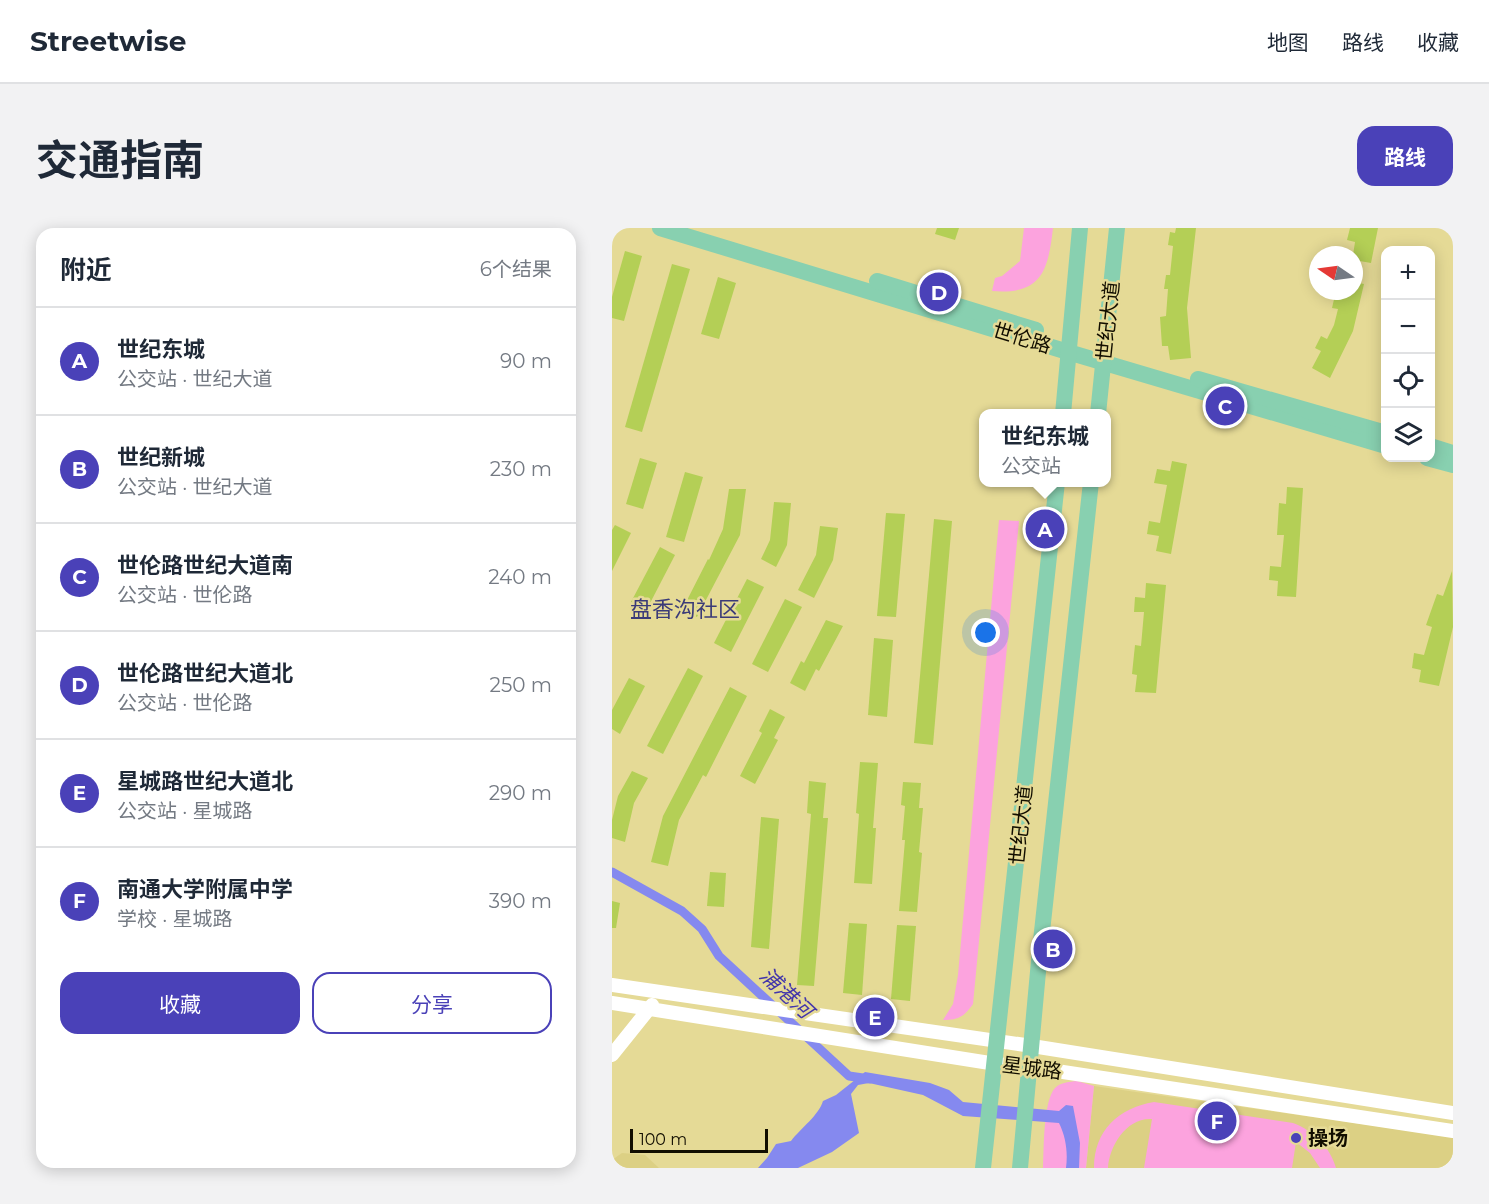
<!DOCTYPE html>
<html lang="zh">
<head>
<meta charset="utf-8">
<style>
  body { margin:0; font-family:Montserrat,"Noto Sans SC",sans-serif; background:#f2f2f3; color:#1f2937 }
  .controls { position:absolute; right:18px; top:18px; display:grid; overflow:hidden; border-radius:12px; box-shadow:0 3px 15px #0003 }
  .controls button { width:54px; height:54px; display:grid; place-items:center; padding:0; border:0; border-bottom:2px solid #e0e1e3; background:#fff; color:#1f2937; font:30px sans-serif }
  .compass { position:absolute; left:697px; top:18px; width:54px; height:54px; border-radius:50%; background:#fff; box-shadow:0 3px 15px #0003; rotate:283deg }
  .scale { position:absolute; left:18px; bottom:15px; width:138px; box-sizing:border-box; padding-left:6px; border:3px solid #120e00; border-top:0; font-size:16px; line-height:21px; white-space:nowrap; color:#120e00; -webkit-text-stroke:4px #e5da96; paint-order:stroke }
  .you { position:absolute; left:374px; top:405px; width:21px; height:21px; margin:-15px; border:4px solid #fff; border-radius:50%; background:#1a73e8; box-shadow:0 0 0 9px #1a73e833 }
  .badge { display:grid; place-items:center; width:39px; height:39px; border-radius:50%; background:#4a41b8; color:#fff; font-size:20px; font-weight:700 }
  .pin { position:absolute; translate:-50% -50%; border:3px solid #fff; box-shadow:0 2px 6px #0006 }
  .popup { position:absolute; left:367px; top:181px; width:132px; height:78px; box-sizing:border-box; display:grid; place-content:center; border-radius:12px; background:#fff; filter:drop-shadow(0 2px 4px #0005); font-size:20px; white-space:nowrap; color:#747a83 }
  .popup b { font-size:22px; color:#1f2937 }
  .popup::after { content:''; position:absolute; left:50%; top:100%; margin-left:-12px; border:12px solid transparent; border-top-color:#fff }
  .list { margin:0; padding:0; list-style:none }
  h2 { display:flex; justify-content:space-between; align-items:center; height:78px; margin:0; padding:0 24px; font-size:26px }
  h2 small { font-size:20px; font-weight:400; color:#747a83 }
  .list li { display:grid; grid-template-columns:39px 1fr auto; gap:18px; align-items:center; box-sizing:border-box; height:108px; padding:0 24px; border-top:2px solid #e0e1e3 }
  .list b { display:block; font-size:22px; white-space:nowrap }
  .list p { margin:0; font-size:20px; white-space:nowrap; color:#747a83 }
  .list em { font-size:20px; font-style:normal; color:#747a83 }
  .actions { display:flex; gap:12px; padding:18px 24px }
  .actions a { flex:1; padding:14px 0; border:2px solid #4a41b8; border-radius:18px; text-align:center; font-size:21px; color:#4a41b8 }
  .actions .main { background:#4a41b8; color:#fff }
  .icon { flex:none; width:33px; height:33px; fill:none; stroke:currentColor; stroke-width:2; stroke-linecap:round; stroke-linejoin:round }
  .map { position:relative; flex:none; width:841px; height:940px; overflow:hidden; border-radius:18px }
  header { display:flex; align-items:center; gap:36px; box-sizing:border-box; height:84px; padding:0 30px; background:#fff; border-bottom:2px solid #e0e1e3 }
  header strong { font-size:28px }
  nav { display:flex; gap:33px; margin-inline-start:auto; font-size:21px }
  .intro { display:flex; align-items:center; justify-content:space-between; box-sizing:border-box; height:144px; padding:0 36px }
  h1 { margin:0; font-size:42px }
  .button { padding:15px 27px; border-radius:18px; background:#4a41b8; color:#fff; font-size:21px; font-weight:700 }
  main { display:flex; gap:36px; padding:0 36px }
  aside { flex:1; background:#fff; border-radius:18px; box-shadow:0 3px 15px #0003 }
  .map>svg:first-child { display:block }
  .built { fill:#dcd084 }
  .green { fill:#fca3de }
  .water { fill:#8589ef }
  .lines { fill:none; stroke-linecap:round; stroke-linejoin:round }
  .canal { stroke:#8589ef; stroke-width:9 }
  .building { fill:#b4cf56 }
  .minor { stroke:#fff; stroke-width:14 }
  .major { stroke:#88d0b0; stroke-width:16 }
  .poi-dot { fill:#4a41b8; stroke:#e5da96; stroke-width:2 }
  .labels { text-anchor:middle; stroke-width:5; stroke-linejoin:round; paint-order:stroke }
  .street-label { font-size:20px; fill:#120e00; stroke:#e5da96 }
  .poi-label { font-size:20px; font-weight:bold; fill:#120e00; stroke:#e5da96; text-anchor:start }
  .water-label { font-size:21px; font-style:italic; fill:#4235ab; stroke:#e5da96 }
  .quarter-label { font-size:22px; fill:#3b3b78; stroke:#e5da96 }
</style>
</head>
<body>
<header>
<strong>Streetwise</strong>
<nav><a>地图</a><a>路线</a><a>收藏</a></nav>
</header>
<div class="intro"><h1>交通指南</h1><a class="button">路线</a></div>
<main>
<aside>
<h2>附近<small>6个结果</small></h2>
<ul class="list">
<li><span class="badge">A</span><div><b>世纪东城</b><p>公交站 · 世纪大道</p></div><em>90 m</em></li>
<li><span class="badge">B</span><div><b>世纪新城</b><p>公交站 · 世纪大道</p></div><em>230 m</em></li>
<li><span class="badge">C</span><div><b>世伦路世纪大道南</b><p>公交站 · 世伦路</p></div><em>240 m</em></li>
<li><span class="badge">D</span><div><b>世伦路世纪大道北</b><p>公交站 · 世伦路</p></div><em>250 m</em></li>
<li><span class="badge">E</span><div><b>星城路世纪大道北</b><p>公交站 · 星城路</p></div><em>290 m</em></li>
<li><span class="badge">F</span><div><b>南通大学附属中学</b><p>学校 · 星城路</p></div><em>390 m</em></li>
</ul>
<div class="actions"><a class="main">收藏</a><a>分享</a></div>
</aside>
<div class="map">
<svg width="841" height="940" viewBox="0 0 841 940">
  <rect width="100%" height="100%" fill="#e5da96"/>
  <g class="built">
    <path d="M482 858 841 909V940H474Z"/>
    <path d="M10 925 33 927 47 940H0V932Z"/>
  </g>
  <g class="green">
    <path d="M412 0H441C436 44 429 67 380 63L383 50 390 48 408 33Z"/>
    <path d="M387 292 407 293 361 776C352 789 346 792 331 792L341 776 346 747Z"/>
    <path d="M465 853 482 858 474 940H431C432 922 431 873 443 860 449 854 457 854 465 853Z"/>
    <path d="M542 874 681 895C702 903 718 919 724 940H708L698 925 684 914 680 940H532L540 891C515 889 497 918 496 940H482C482 902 507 880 542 874Z"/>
  </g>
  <path class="water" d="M253 844 318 855 337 862 351 874 447 883 454 877 461 878 468 915 467 940H454C456 925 454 909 447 895L351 888 311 867 257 855 246 857 239 866 247 905 220 924 186 940H146L155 930 164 916 179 913C189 900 207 887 211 873L224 867Z"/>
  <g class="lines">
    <path class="canal" d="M0 644 70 683 90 701 107 728 237 848 258 851"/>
  </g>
  <g class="building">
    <path d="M325 0H347L343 12 323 6Z"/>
    <path d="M564 0H584L575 80 579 130 558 132 556 118H550L548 89 554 88 556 61H552L554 47H558L561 18 556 17 558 4 563 5Z"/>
    <path d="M738 0H766L759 35 742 32 741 27 743 14 735 12Z"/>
    <path d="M13 23 30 28 12 93 0 90V69Z"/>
    <path d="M60 36 78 41 30 204 13 199Z"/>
    <path d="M106 49 124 55 107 111 89 106Z"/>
    <path d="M742 54 752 56 741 103 718 150 700 140 709 123 703 120 709 108 715 111 722 97 726 81 720 80 723 67 729 68 730 63H742Z"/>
    <path d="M28 230 45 235 31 281 14 276Z"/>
    <path d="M560 233 575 236 559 326 544 323 547 308 535 306 537 293 548 295 555 257 542 255 545 241 558 243Z"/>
    <path d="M73 244 91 249 72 314 54 309Z"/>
    <path d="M675 259 691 260 684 369 665 368 666 353 657 352 658 338 669 339 672 307H665L667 275 674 276Z"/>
    <path d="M117 261H134L128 307 85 389 70 382 96 331 97 332 111 301Z"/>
    <path d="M162 274 179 275 175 317 164 339 149 331 158 312Z"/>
    <path d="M274 285 293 286 284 389 265 388Z"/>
    <path d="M322 291 340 293 321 517 302 515Z"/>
    <path d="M3 297 19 305 0 343V302Z"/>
    <path d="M208 298 226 300 221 332 202 370 186 362 204 327Z"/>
    <path d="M48 319 63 327 35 381 19 374Z"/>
    <path d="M840 343 841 399 827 458 807 454 809 442 800 440 802 425 812 427 820 399 814 397 825 366 831 368Z"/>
    <path d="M135 351 152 359 119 424 102 415Z"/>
    <path d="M534 355 554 357 544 465 523 464 525 447 520 446 523 417 529 418 532 384H522L523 369 533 370Z"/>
    <path d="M173 371 190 379 156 444 140 436Z"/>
    <path d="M214 392 231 398 207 443 204 441 193 463 178 455 189 433 192 435Z"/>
    <path d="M262 410 281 412 275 489 256 487Z"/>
    <path d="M76 440 91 448 51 526 35 518Z"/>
    <path d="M17 450 33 458 8 506 0 501V482Z"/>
    <path d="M118 459 135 468 94 549 91 547 67 592 56 638 39 634 51 588Z"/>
    <path d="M158 481 173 489 162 510 166 512 143 556 128 548 150 505 147 503Z"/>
    <path d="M248 534 266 535 261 600H264L260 656 242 655 247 586 244 585Z"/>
    <path d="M20 543 36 550 22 575 13 614 0 610V592L6 568Z"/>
    <path d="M197 553 214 555 211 590H216L202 758 185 757 199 586 195 585Z"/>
    <path d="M291 554 309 555 307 580H311L307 624 310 625 305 684 287 683 293 612H290L293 578 289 577Z"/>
    <path d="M149 589 167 591 157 721 139 719Z"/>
    <path d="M98 644 114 645 112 679 95 678Z"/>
    <path d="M0 673 8 675 4 700H0Z"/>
    <path d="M237 695 255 696 250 767 231 765Z"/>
    <path d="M285 697 304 698 298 773 279 771Z"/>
  </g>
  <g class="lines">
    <g class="minor">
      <path d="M0 757 420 818 841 885"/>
      <path d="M0 775 384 836 418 839 841 903"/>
      <path d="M0 827 40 777"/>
    </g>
    <g class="major">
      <path d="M48 0 456 124 774 218"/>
      <path d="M265 53 424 102"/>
      <path d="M586 151 774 205"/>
      <path d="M451 186 468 0"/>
      <path d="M486 186 505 0"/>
      <path d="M818 218 841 225"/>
      <path d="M815 230 841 237"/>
      <path d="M371 940 445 254"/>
      <path d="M408 940 428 722 479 254"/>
    </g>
  </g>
  <circle class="poi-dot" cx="684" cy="910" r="6"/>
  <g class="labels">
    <g class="street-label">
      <text transform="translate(496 93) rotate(-84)" y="7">世纪大道</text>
      <text transform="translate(410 110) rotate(17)" y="7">世伦路</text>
      <text transform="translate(409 597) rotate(-84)" y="7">世纪大道</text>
      <text transform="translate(420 840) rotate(7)" y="7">星城路</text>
    </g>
    <g class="poi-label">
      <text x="696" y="917">操场</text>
    </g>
    <g class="water-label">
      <text transform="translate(174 765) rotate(43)" y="7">浦港河</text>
    </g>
    <g class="quarter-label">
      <text x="73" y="389">盘香沟社区</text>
    </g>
  </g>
</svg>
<div class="controls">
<button>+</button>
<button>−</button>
<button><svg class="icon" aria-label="locate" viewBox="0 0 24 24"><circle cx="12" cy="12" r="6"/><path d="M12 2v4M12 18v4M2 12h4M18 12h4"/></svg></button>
<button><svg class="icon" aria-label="layers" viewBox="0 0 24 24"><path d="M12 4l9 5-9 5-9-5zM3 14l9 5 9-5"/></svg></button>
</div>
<svg class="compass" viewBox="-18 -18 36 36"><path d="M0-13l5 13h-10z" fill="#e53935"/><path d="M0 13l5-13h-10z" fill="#747a83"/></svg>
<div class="scale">100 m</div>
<div class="you"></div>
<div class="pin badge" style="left:433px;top:301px">A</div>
<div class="popup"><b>世纪东城</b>公交站</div>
<div class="pin badge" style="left:441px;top:721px">B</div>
<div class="pin badge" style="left:613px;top:178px">C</div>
<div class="pin badge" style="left:327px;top:64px">D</div>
<div class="pin badge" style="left:263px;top:789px">E</div>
<div class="pin badge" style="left:605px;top:893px">F</div>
</div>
</main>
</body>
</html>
